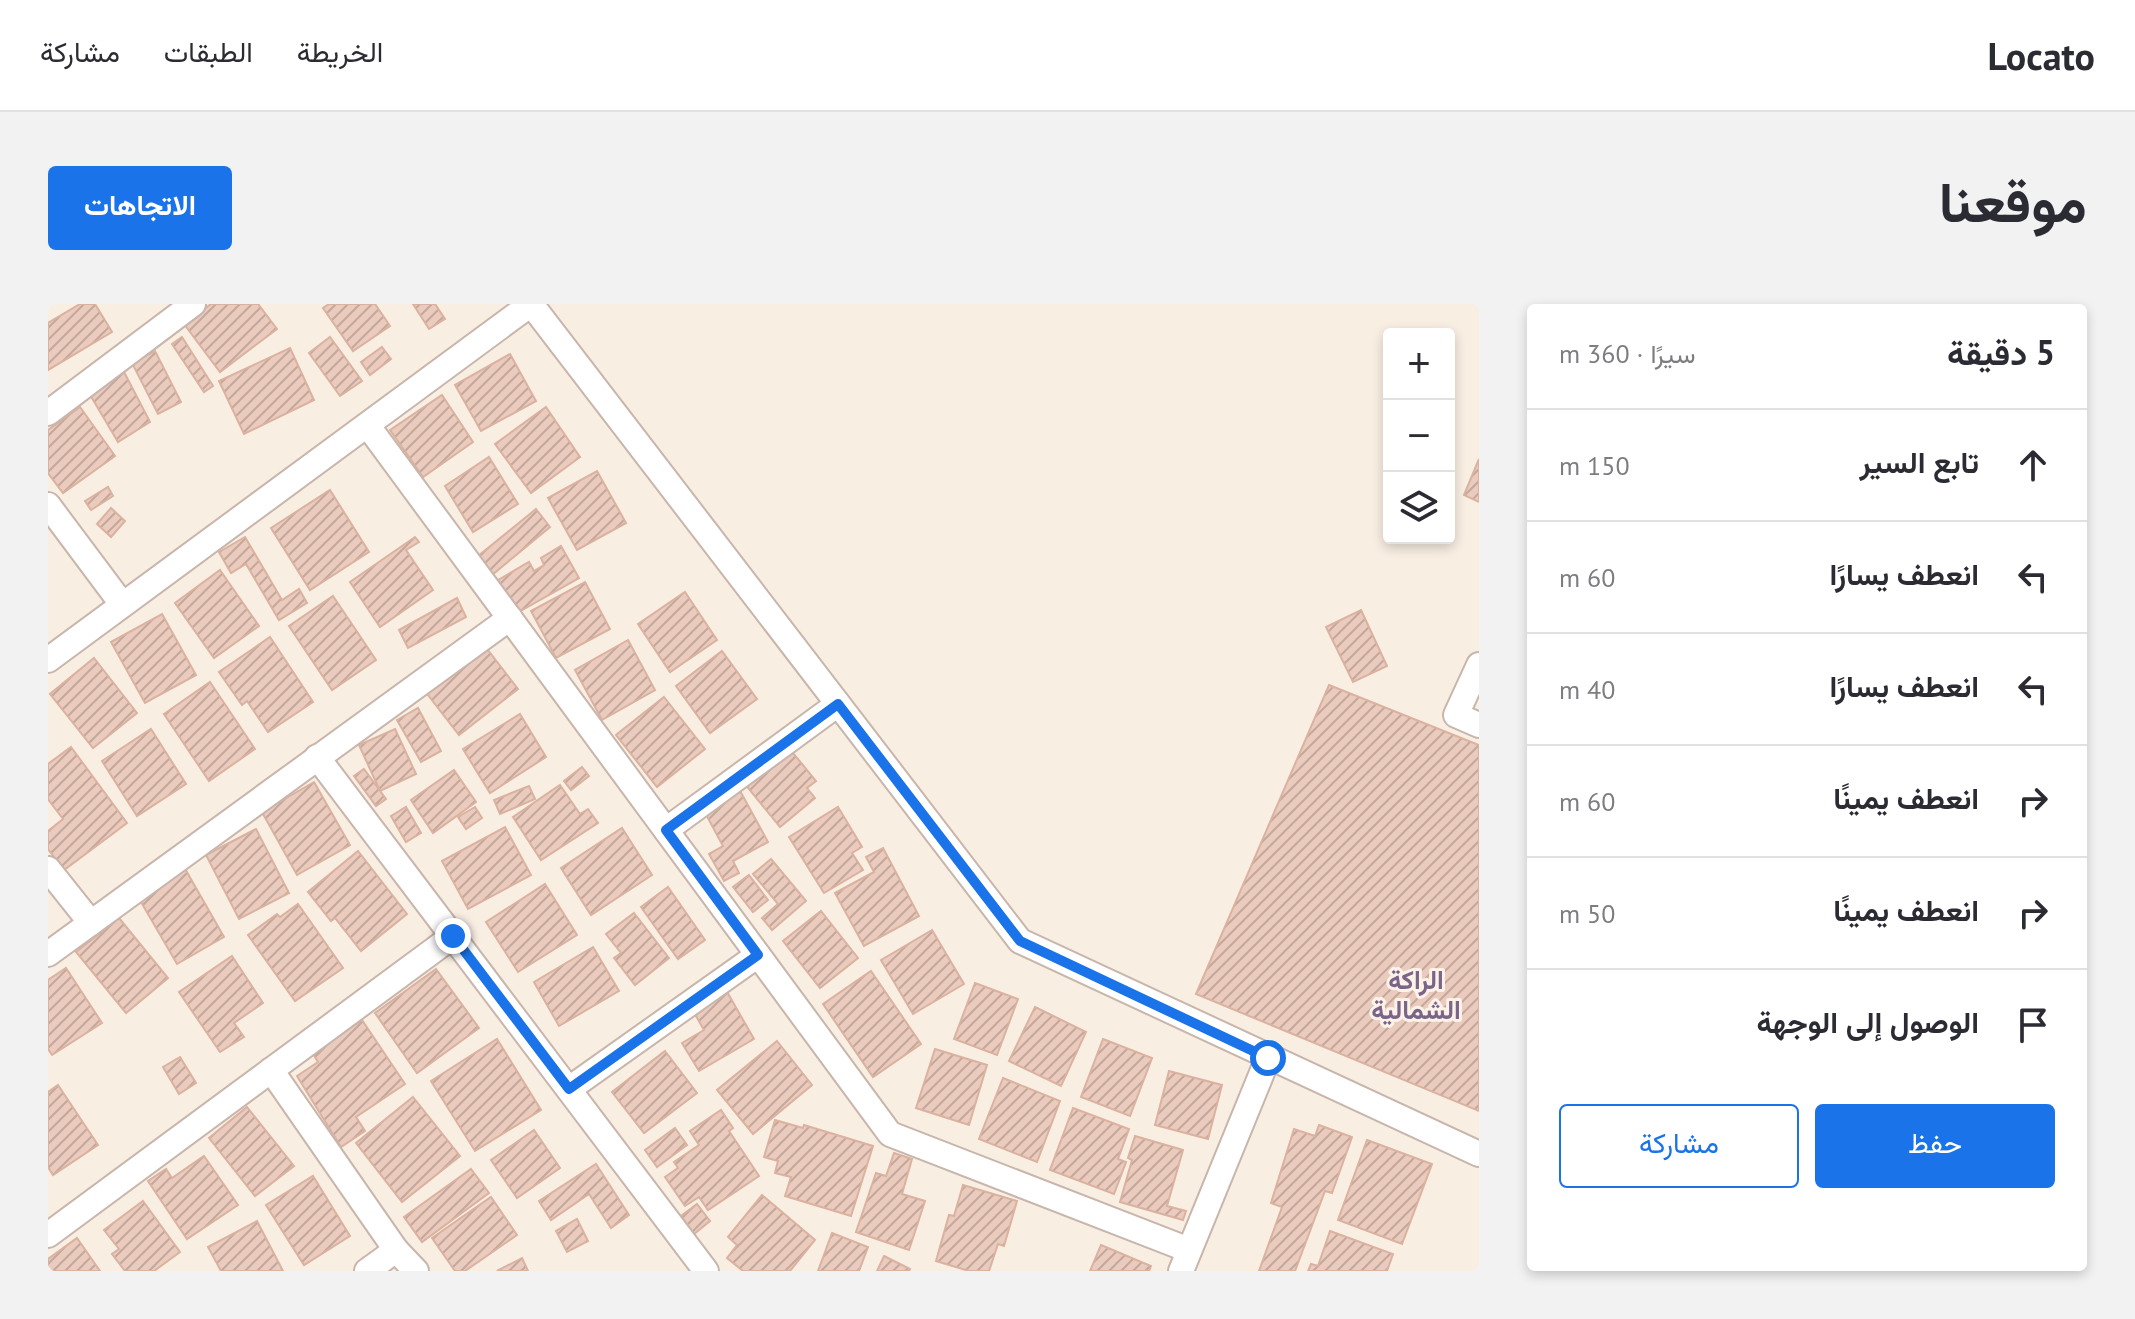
<!DOCTYPE html>
<html lang="ar">
<head>
<meta charset="utf-8">
<style>
  body { margin:0; font-family:"PT Sans",Vazirmatn,sans-serif; background:#f2f2f3; color:#2b2b33; direction:rtl }
  .controls { position:absolute; right:24px; top:24px; display:grid; overflow:hidden; border-radius:8px; box-shadow:0 4px 12px #0003 }
  .controls button { width:72px; height:72px; display:grid; place-items:center; padding:0; border:0; border-bottom:2px solid #e1e1e2; background:#fff; color:#2b2b33; font:40px sans-serif }
  .stop { position:absolute; width:24px; height:24px; margin:-18px; border:6px solid #1a73e8; border-radius:50%; background:#fff }
  .stop.end { background:#1a73e8; border-color:#fff; box-shadow:0 2px 8px #0008 }
  .list { margin:0; padding:0; list-style:none }
  h2 { display:flex; justify-content:space-between; align-items:center; height:104px; margin:0; padding:0 32px; font-size:34px }
  h2 small { font-size:26px; font-weight:400; color:#7c7c81 }
  .list li { display:grid; grid-template-columns:52px 1fr auto; gap:24px; align-items:center; box-sizing:border-box; height:112px; padding:0 32px; border-top:2px solid #e1e1e2 }
  .list b { display:block; font-size:30px; white-space:nowrap }
  .list em { font-size:26px; font-style:normal; color:#7c7c81 }
  .actions { display:flex; gap:16px; padding:24px 32px }
  .actions a { flex:1; padding:18px 0; border:2px solid #1a73e8; border-radius:8px; text-align:center; font-size:28px; color:#1a73e8 }
  .actions .main { background:#1a73e8; color:#fff }
  .icon { flex:none; width:44px; height:44px; fill:none; stroke:currentColor; stroke-width:2; stroke-linecap:round; stroke-linejoin:round }
  .map { position:relative; flex:none; width:1431px; height:967px; overflow:hidden; direction:ltr; border-radius:8px }
  header { display:flex; align-items:center; gap:48px; box-sizing:border-box; height:112px; padding:0 40px; background:#fff; border-bottom:2px solid #e1e1e2 }
  header strong { font-size:38px }
  nav { display:flex; gap:44px; margin-inline-start:auto; font-size:28px }
  .intro { display:flex; align-items:center; justify-content:space-between; box-sizing:border-box; height:192px; padding:0 48px }
  h1 { margin:0; font-size:56px }
  .button { padding:20px 36px; border-radius:8px; background:#1a73e8; color:#fff; font-size:28px; font-weight:700 }
  main { display:flex; gap:48px; padding:0 48px }
  aside { flex:1; background:#fff; border-radius:8px; box-shadow:0 4px 12px #0003 }
  .map>svg:first-child { display:block }
  .building { fill:url(#building-hatch); stroke:#dbb19f; stroke-width:2 }
  .lines { fill:none; stroke-linecap:round; stroke-linejoin:round }
  .minor-casing { stroke:#c8b5ab; stroke-width:28 }
  .minor { stroke:#fff; stroke-width:24 }
  .route { stroke:#1a73e8; stroke-width:10 }
  .labels { text-anchor:middle; stroke-width:6; stroke-linejoin:round; paint-order:stroke }
  .neighbourhood-label { font-size:26px; font-weight:bold; fill:#7a648a; stroke:#fcf2e7 }
</style>
</head>
<body>
<header>
<strong>Locato</strong>
<nav><a>الخريطة</a><a>الطبقات</a><a>مشاركة</a></nav>
</header>
<div class="intro"><h1>موقعنا</h1><a class="button">الاتجاهات</a></div>
<main>
<aside>
<h2>5 دقيقة<small>سيرًا · 360 m</small></h2>
<ul class="list">
<li><svg class="icon" aria-label="ahead" viewBox="0 0 24 24"><path d="M12 20V5M6 11l6-6 6 6"/></svg><div><b>تابع السير</b></div><em>150 m</em></li>
<li><svg class="icon" aria-label="left" viewBox="0 0 24 24"><path d="M17 20v-9H6M10 6l-5 5 5 5"/></svg><div><b>انعطف يسارًا</b></div><em>60 m</em></li>
<li><svg class="icon" aria-label="left" viewBox="0 0 24 24"><path d="M17 20v-9H6M10 6l-5 5 5 5"/></svg><div><b>انعطف يسارًا</b></div><em>40 m</em></li>
<li><svg class="icon" aria-label="right" viewBox="0 0 24 24"><path d="M7 20v-9h11M14 6l5 5-5 5"/></svg><div><b>انعطف يمينًا</b></div><em>60 m</em></li>
<li><svg class="icon" aria-label="right" viewBox="0 0 24 24"><path d="M7 20v-9h11M14 6l5 5-5 5"/></svg><div><b>انعطف يمينًا</b></div><em>50 m</em></li>
<li><svg class="icon" aria-label="arrive" viewBox="0 0 24 24"><path d="M6 21V4h12l-3 4 3 4H6"/></svg><div><b>الوصول إلى الوجهة</b></div></li>
</ul>
<div class="actions"><a class="main">حفظ</a><a>مشاركة</a></div>
</aside>
<div class="map">
<svg width="1431" height="967" viewBox="0 0 1431 967">
  <defs>
    <pattern id="building-hatch" width="6" height="6" patternUnits="userSpaceOnUse" patternTransform="scale(2)"><rect width="6" height="6" fill="#ebcbbd"/><path d="M-1 1l2-2M0 6l6-6M5 7l2-2" fill="none" stroke="#c3a89c"/></pattern>
  </defs>
  <rect width="100%" height="100%" fill="#f9eee2"/>
  <g class="building">
    <path d="M32 0H47L64 28 0 66V19Z"/>
    <path d="M163 0H210L229 25 172 68 136 20Z"/>
    <path d="M281 0H327L342 22 305 47 275 4Z"/>
    <path d="M365 0H387L397 15 381 25Z"/>
    <path d="M134 33 165 82 156 88 124 40Z"/>
    <path d="M282 33 314 77 292 92 261 49Z"/>
    <path d="M334 43 343 55 322 71 313 58Z"/>
    <path d="M242 44 266 96 196 130 171 77Z"/>
    <path d="M107 47 133 98 110 110 84 59Z"/>
    <path d="M462 50 488 97 433 127 407 81Z"/>
    <path d="M76 68 102 118 70 138 41 89Z"/>
    <path d="M394 91 425 138 375 173 342 126Z"/>
    <path d="M32 103 67 152 15 189 0 169V126Z"/>
    <path d="M498 103 532 153 483 189 447 140Z"/>
    <path d="M441 153 470 200 425 228 397 182Z"/>
    <path d="M1431 155V198L1416 191Z"/>
    <path d="M549 167 578 219 529 246 500 194Z"/>
    <path d="M60 183 65 192 43 206 37 197Z"/>
    <path d="M282 186 321 248 262 286 223 224Z"/>
    <path d="M63 204 77 217 63 233 49 220Z"/>
    <path d="M488 205 502 223 444 271 429 253Z"/>
    <path d="M197 233 234 296 251 285 259 299 231 316 198 260 183 269 171 248Z"/>
    <path d="M367 233 371 238 358 246 385 286 332 323 302 278Z"/>
    <path d="M513 242 531 274 469 309 450 276 481 258 486 267 496 261 493 254Z"/>
    <path d="M172 266 211 322 166 354 127 299Z"/>
    <path d="M537 278 562 325 508 354 483 307Z"/>
    <path d="M637 288 669 336 622 368 590 320Z"/>
    <path d="M285 292 328 356 284 386 241 322Z"/>
    <path d="M409 294 418 313 360 344 351 326Z"/>
    <path d="M1313 306 1339 362 1305 378 1278 323Z"/>
    <path d="M114 310 148 371 97 399 63 338Z"/>
    <path d="M222 333 265 398 220 428 199 397 194 401 171 368Z"/>
    <path d="M580 336 607 386 554 416 527 366Z"/>
    <path d="M433 337 470 385 411 431 373 382Z"/>
    <path d="M674 347 709 395 662 429 628 382Z"/>
    <path d="M46 354 89 409 45 444 2 390Z"/>
    <path d="M162 378 207 445 161 477 116 410Z"/>
    <path d="M1281 381 1431 441V807L1148 690Z"/>
    <path d="M616 393 657 445 609 483 568 431Z"/>
    <path d="M370 404 393 447 373 458 349 416Z"/>
    <path d="M472 410 498 453 442 489 415 445Z"/>
    <path d="M103 425 138 480 89 512 54 457Z"/>
    <path d="M347 425 368 470 332 487 311 441Z"/>
    <path d="M23 443 79 519 16 566 0 545V527L15 515 0 495V460Z"/>
    <path d="M740 443 768 477 759 484 767 494 732 523 696 479Z"/>
    <path d="M534 463 541 472 523 486 516 477Z"/>
    <path d="M316 465 338 495 328 502 306 472Z"/>
    <path d="M406 466 428 498 385 529 363 496Z"/>
    <path d="M266 478 302 541 249 571 214 508Z"/>
    <path d="M512 481 532 510 540 505 550 519 493 556 465 513Z"/>
    <path d="M481 482 487 495 452 510 446 496Z"/>
    <path d="M691 485 720 538 685 557 691 569 676 577 661 550 675 542 655 505Z"/>
    <path d="M358 503 373 529 358 538 343 512Z"/>
    <path d="M427 503 434 514 418 525 410 513Z"/>
    <path d="M790 503 814 543 804 549 815 566 776 589 741 533Z"/>
    <path d="M457 523 483 571 420 605 394 557Z"/>
    <path d="M574 524 604 571 543 611 513 564Z"/>
    <path d="M208 525 241 589 191 615 158 551Z"/>
    <path d="M835 544 871 612 816 642 787 589 826 568 818 553Z"/>
    <path d="M310 547 359 610 313 647 287 614 283 617 260 588Z"/>
    <path d="M723 555 758 597 724 626 714 614 730 600 705 570Z"/>
    <path d="M136 563 176 633 129 660 89 591Z"/>
    <path d="M701 571 720 596 705 608 685 583Z"/>
    <path d="M497 580 529 631 470 668 438 618Z"/>
    <path d="M620 583 657 636 630 655 593 603Z"/>
    <path d="M250 600 295 664 247 697 200 631 229 610 232 613Z"/>
    <path d="M773 607 810 654 772 684 735 637Z"/>
    <path d="M586 609 621 654 587 681 566 654 573 649 558 630Z"/>
    <path d="M71 614 120 674 78 709 28 648Z"/>
    <path d="M884 626 916 680 865 710 833 656Z"/>
    <path d="M545 643 571 687 511 722 486 678Z"/>
    <path d="M184 652 215 699 186 719 196 733 172 748 131 688Z"/>
    <path d="M18 664 54 719 4 751 0 745V676Z"/>
    <path d="M388 665 431 724 369 769 327 709Z"/>
    <path d="M823 667 873 740 825 773 775 700Z"/>
    <path d="M927 679 970 695 949 751 906 735Z"/>
    <path d="M678 686 706 735 651 767 634 739 656 726 644 705Z"/>
    <path d="M987 703 1038 728 1013 782 961 757Z"/>
    <path d="M314 716 357 780 308 813 317 827 293 843 249 772 270 758 265 750Z"/>
    <path d="M449 735 493 806 427 847 383 777Z"/>
    <path d="M1055 735 1104 754 1082 812 1033 793Z"/>
    <path d="M729 737 764 781 705 830 669 786Z"/>
    <path d="M887 745 939 761 921 821 868 804Z"/>
    <path d="M617 747 649 789 596 829 564 788Z"/>
    <path d="M132 753 148 779 131 790 115 763Z"/>
    <path d="M1121 767 1174 781 1160 835 1107 821Z"/>
    <path d="M955 774 1012 797 989 858 931 835Z"/>
    <path d="M10 781 50 841 5 871 0 863V788Z"/>
    <path d="M365 793 412 852 354 898 308 839Z"/>
    <path d="M199 803 246 862 207 892 161 834Z"/>
    <path d="M1025 804 1081 825 1070 855 1078 858 1066 890 1002 866Z"/>
    <path d="M673 806 685 824 681 827 711 872 660 906 651 893 637 902 617 873 630 864 626 858 651 841 642 827Z"/>
    <path d="M727 816 755 824 756 821 825 842 803 912 737 892 743 873 727 869 730 857 716 853Z"/>
    <path d="M1271 821 1304 833 1284 889 1277 887 1247 967H1211L1234 903 1223 899 1246 825 1267 832Z"/>
    <path d="M627 824 639 841 609 863 597 846Z"/>
    <path d="M486 826 512 864 469 894 443 856Z"/>
    <path d="M1087 832 1135 846 1119 902 1138 907 1135 916 1072 898 1084 856 1080 854Z"/>
    <path d="M1319 836 1384 860 1354 940 1290 916Z"/>
    <path d="M846 849 864 855 854 890 877 897 861 946 808 928 828 869 838 872Z"/>
    <path d="M156 852 190 901 139 935 100 877 118 865 124 874Z"/>
    <path d="M548 860 581 911 563 924 541 890 503 916 491 897Z"/>
    <path d="M423 865 441 889 374 938 356 913Z"/>
    <path d="M265 872 302 932 256 961 218 901Z"/>
    <path d="M915 881 969 897 956 942 950 940 941 967H921L888 957 901 911 906 912Z"/>
    <path d="M714 891 767 936 742 967H695L679 954 689 941 680 933Z"/>
    <path d="M443 893 469 931 417 967H407L384 934Z"/>
    <path d="M95 897 132 948 106 967H77L64 950 71 945 56 926Z"/>
    <path d="M649 900 662 917 646 930 633 912Z"/>
    <path d="M529 915 540 937 519 948 508 927Z"/>
    <path d="M209 917 235 967H173L160 943Z"/>
    <path d="M1282 927 1345 950 1339 967H1260L1263 960 1270 962Z"/>
    <path d="M784 929 820 943 811 967H770Z"/>
    <path d="M29 934 52 967H0V955Z"/>
    <path d="M1053 941 1103 962 1101 967H1042Z"/>
    <path d="M836 952 862 965 861 967H829Z"/>
    <path d="M474 954 480 967H449Z"/>
  </g>
  <g class="lines">
    <g class="minor-casing">
      <g id="minor">
        <path d="M0 109 145 0"/>
        <path d="M320 122 842 830 1141 946"/>
        <path d="M0 201 74 300"/>
        <path d="M0 356 483 0 972 637 1431 850"/>
        <path d="M1431 361 1408 411 1431 421"/>
        <path d="M269 453 658 967"/>
        <path d="M618 526 790 400"/>
        <path d="M0 565 43 619"/>
        <path d="M0 650 462 314"/>
        <path d="M223 766 348 946 368 967"/>
        <path d="M521 785 710 651"/>
        <path d="M0 931 405 632"/>
        <path d="M319 967 348 946"/>
        <path d="M1133 967 1220 754"/>
      </g>
    </g>
    <use href="#minor" class="minor"/>
  </g>
  <g class="lines">
    <path class="route" d="M405 632 521 785 710 651 618 526 790 400 972 637 1220 754"/>
  </g>
  <g class="labels">
    <g class="neighbourhood-label">
      <text x="1368" y="685">الراكة<tspan x="1368" dy="30">الشمالية</tspan></text>
    </g>
  </g>
</svg>
<div class="controls">
<button>+</button>
<button>−</button>
<button><svg class="icon" aria-label="layers" viewBox="0 0 24 24"><path d="M12 4l9 5-9 5-9-5zM3 14l9 5 9-5"/></svg></button>
</div>
<div class="stop" style="left:1220px;top:754px"></div>
<div class="stop end" style="left:405px;top:632px"></div>
</div>
</main>
</body>
</html>
